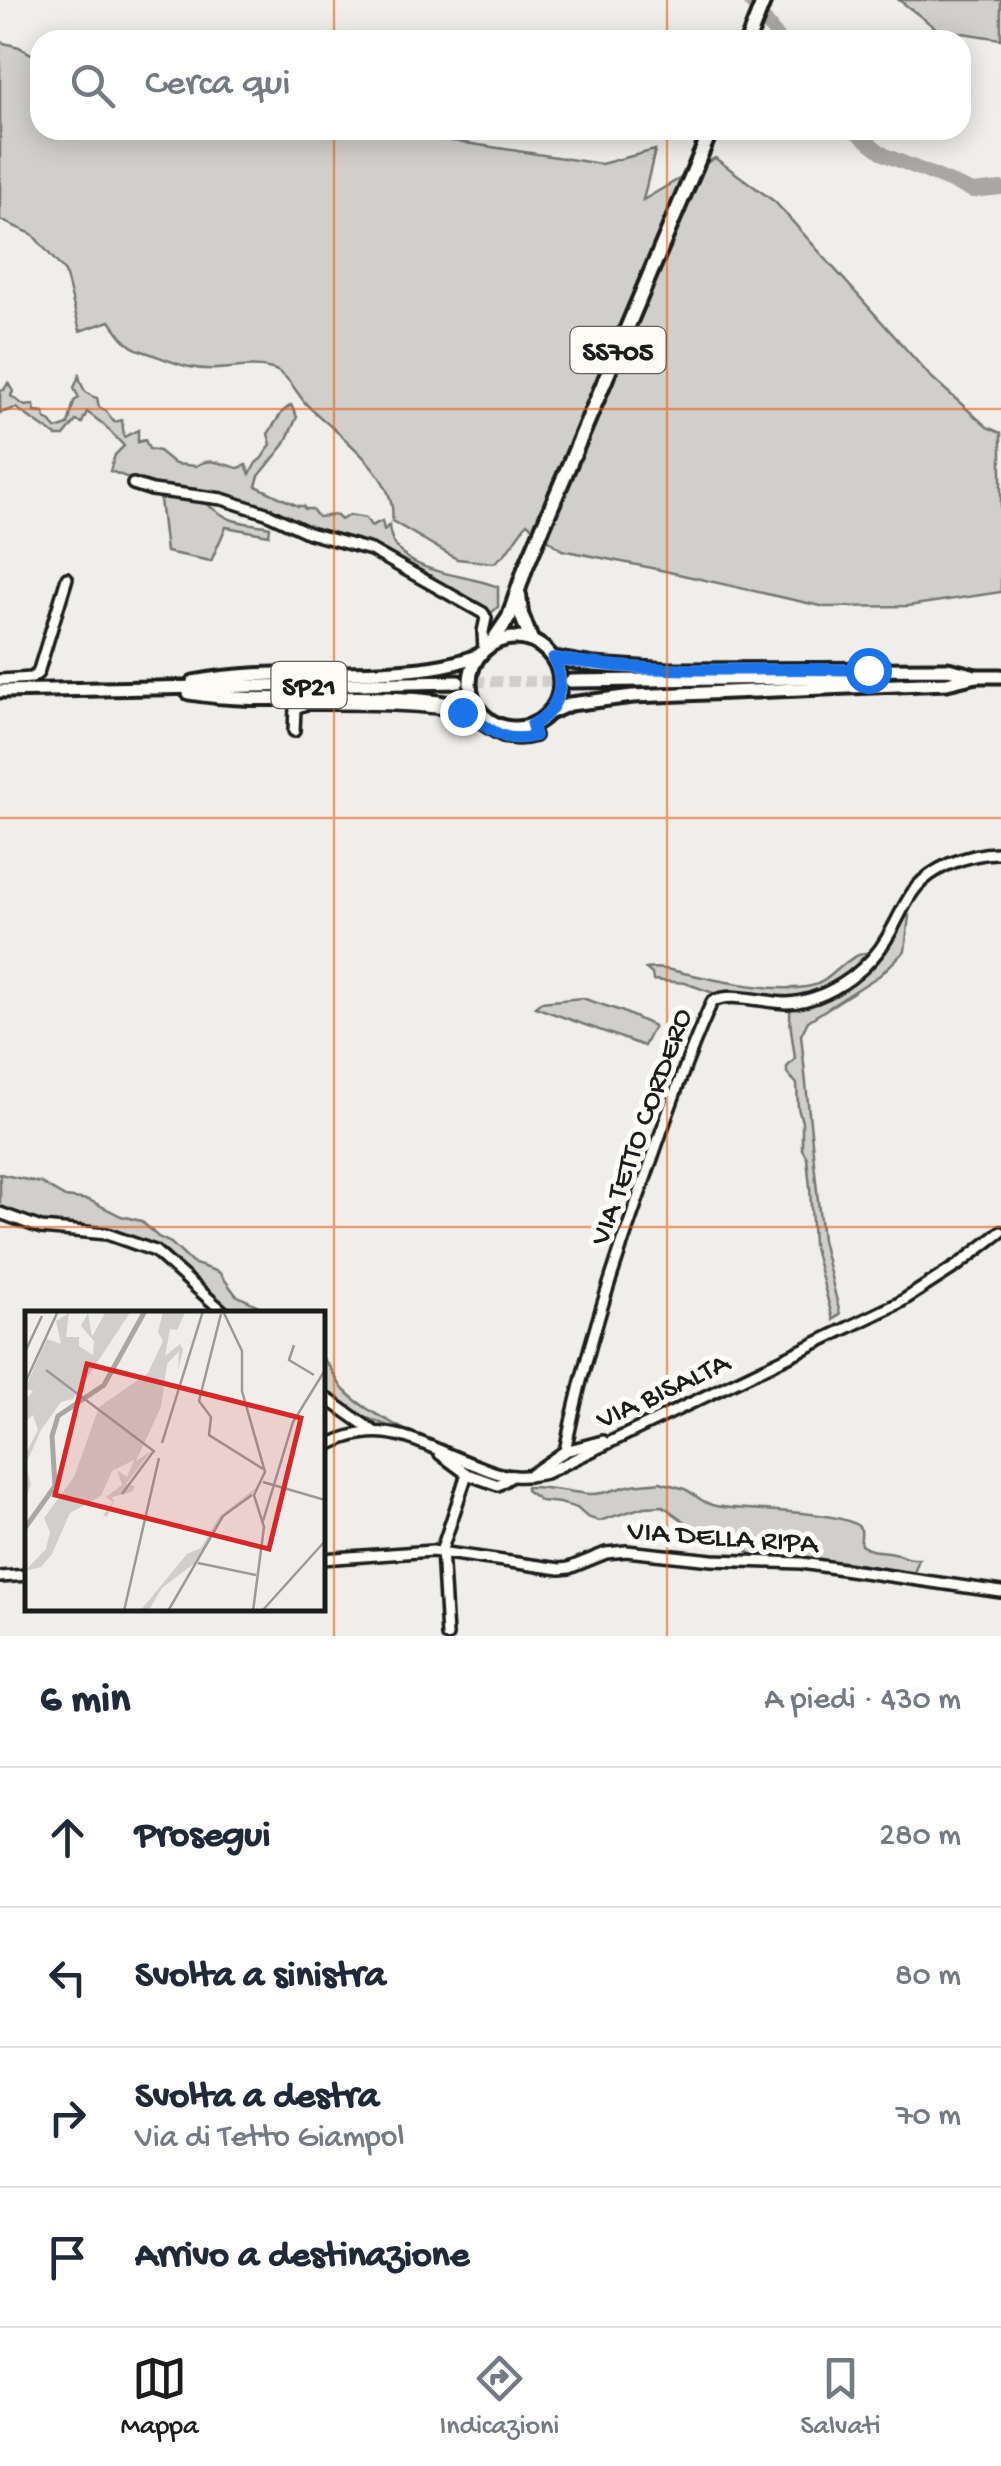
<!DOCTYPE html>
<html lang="it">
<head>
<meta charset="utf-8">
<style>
  body { margin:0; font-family:"Gochi Hand",sans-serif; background:#f2f2f3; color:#1f2937 }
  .stop { position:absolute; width:30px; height:30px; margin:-22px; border:8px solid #1a73e8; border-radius:50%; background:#fff }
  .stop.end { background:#1a73e8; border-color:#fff; box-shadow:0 2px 10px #0008 }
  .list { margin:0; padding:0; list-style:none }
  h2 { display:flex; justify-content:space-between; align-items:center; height:130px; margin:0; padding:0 40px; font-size:42px }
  h2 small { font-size:32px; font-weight:400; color:#747a83 }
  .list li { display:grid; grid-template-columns:65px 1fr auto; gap:30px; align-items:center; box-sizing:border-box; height:140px; padding:0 40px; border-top:2px solid #e0e1e3 }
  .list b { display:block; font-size:38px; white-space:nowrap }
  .list p { margin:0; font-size:32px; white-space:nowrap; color:#747a83 }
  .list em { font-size:32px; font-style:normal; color:#747a83 }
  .icon { flex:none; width:55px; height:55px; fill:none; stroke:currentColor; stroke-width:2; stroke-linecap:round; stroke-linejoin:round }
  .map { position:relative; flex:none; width:1001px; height:1636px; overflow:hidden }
  .search { position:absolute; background:#fff; box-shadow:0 5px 25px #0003; left:30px; right:30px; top:30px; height:110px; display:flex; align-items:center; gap:25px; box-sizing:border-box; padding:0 35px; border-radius:30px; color:#747a83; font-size:38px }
  .sheet { height:690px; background:#fff }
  nav { display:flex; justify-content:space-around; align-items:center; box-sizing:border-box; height:140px; border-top:2px solid #e0e1e3; background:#fff; font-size:28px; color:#747a83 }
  nav a { display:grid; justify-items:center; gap:5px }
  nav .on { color:#1c1c1c }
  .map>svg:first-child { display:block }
  .green { fill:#d0cfcc; stroke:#767674; stroke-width:2.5 }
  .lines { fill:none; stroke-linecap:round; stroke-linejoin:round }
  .river { stroke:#a8a7a3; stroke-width:14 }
  .major-tunnel { stroke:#d0cecb; stroke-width:11; stroke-dasharray:11 5.5; stroke-linecap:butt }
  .minor-casing { stroke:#1c1c1c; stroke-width:16 }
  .major-casing { stroke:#1c1c1c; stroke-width:19 }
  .highway-casing { stroke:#1c1c1c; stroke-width:20 }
  .minor { stroke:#fdfcf7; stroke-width:9 }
  .major { stroke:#fdfcf7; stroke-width:11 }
  .highway { stroke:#fdfcf7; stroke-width:12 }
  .route { stroke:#1a73e8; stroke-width:12 }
  .grid { fill:none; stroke:#e8590c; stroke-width:2.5; stroke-opacity:0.55 }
  .labels { text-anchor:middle; stroke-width:10; stroke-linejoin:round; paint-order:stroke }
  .shield { fill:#fdfcf7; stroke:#605f5e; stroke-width:2.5 }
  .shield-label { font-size:28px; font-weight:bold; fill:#1c1c1c }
  .street-label { font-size:30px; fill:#1c1c1c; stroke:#fdfcf7 }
  .inset-river { fill:none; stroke:#a8a7a3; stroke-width:5 }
  .inset-road { fill:none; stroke:#9b9a98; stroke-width:2.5 }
  .view { fill:#d62828; fill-opacity:0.15; stroke:#d62828; stroke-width:5 }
  .inset-edge { fill:none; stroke:#1c1c1c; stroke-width:5 }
</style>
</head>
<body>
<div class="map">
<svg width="1001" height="1636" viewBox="0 0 1001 1636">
  <rect width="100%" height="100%" fill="#f0eeea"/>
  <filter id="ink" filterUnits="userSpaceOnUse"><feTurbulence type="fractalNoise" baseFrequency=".01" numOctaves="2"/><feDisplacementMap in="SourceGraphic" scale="20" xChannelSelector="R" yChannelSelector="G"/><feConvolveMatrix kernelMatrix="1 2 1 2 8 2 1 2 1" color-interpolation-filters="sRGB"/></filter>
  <g filter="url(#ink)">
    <g class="green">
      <path d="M899 0H1001V39L937 29Z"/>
      <path d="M0 42 19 47 40 59V130H409L440 139 601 164 655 150 643 200 715 158 775 202 930 376 987 427 1001 433V592L908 606 825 607 647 567 562 550 527 523 505 554 494 563 457 559 392 521C399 476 337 434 308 406 298 396 288 373 272 369 254 364 237 368 218 369 192 371 175 363 151 354 144 351 136 350 130 345 122 339 116 329 110 321L80 331 65 272 32 234 0 220Z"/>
      <path d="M79 376C82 388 85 395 97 398L99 407 106 411 114 422 122 420 124 437 138 430V442L145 440 149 449 159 451 175 464 196 466C210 456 223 465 239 468L246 465 250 474 256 463 262 458 271 444 268 434 282 412 291 405 297 417 284 445 259 476 256 486 298 506H303L305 509H312L318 517 336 515 341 520 349 515 366 518 371 526 382 521 384 530 389 525C392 576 464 572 498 587V607L491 613 405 566 378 548 306 528 270 509 210 493 194 491V498C208 503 217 513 230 519 243 524 257 524 270 527L269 535 226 527 211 561 166 552 160 499 178 497V491L162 485 153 487 110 471 115 455 124 446 103 424 87 412 82 423 76 421 64 436H56L16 408 0 413V390H4L8 383 13 391 11 396 25 406 34 405 35 412 44 413 45 419 51 422 56 429 68 425 74 401 79 398 74 388Z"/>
      <path d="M909 916 905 951 880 975 808 1021 801 1035 822 1240 840 1314 833 1320 813 1244 810 1187 807 1158 802 1149V1122L798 1108 797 1084 787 1073V1067L795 1059C793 1039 788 1022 791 1002L716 994 685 983 653 980 652 974 646 969C662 966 677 972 693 975 723 982 780 993 811 986 833 982 844 954 871 952L890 919Z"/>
      <path d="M582 998 621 1011 654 1026 644 1046 535 1007 541 1002Z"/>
      <path d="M0 1174 41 1183 65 1197 89 1200 121 1216 141 1221 158 1237 171 1243 192 1263 219 1272 236 1295 273 1313H232L164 1251 149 1243 105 1230 42 1225 0 1208Z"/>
      <path d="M322 1358C334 1369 335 1381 345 1391 364 1410 391 1422 414 1435L364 1417 323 1391Z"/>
      <path d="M660 1482C667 1484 675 1486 682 1488 694 1492 700 1503 716 1506 738 1511 855 1510 861 1530 862 1534 860 1540 861 1545 872 1553 881 1550 894 1553 904 1556 908 1560 919 1559L914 1573 846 1562 763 1558 755 1556 739 1546 713 1542 663 1506 644 1507 599 1521 587 1517 577 1508 560 1503 541 1501 526 1490V1487C547 1486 568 1492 589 1494 603 1495 615 1489 628 1486 638 1483 649 1484 660 1482Z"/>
    </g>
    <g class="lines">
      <g class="river">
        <path d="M749 0 780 40"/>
        <path d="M853 130 885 155 973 191 1001 188"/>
      </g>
      <path class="major-tunnel" d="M458 682 571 681"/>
      <g class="minor-casing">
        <g id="minor">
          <path d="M133 484 152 490 222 499 266 513 309 533 371 550 483 613 486 618 483 632 484 650"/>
          <path d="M0 680 32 678 38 673 67 578"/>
          <path d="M294 731 295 708 306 704C345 704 385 703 425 707 435 708 446 708 456 711 487 719 497 748 535 736L532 725"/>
          <path d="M0 1213 41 1228 107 1234 155 1251 226 1314"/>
          <path d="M322 1395 373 1431"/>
          <path d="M322 1448C386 1413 418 1445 478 1466 490 1471 502 1476 515 1476 526 1477 536 1475 546 1473L899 1303 958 1265 1001 1232"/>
          <path d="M565 1451 603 1441"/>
          <path d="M440 1454 467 1474 498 1485 512 1476"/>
          <path d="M529 1476 565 1451C584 1355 614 1265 647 1173 667 1115 687 1057 712 1002 730 991 766 1003 787 1003 810 1002 833 991 851 978 865 967 878 954 887 938 908 903 908 883 949 864 966 857 983 852 1001 853"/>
          <path d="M322 1559 432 1551 560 1569 569 1568 606 1553 626 1551 712 1560 801 1563 1001 1592"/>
          <path d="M0 1577 28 1575"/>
          <path d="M447 1636 442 1549 467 1474"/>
        </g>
      </g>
      <g class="major-casing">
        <g id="major">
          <circle cx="515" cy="683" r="45"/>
          <path d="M553 658 595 665 670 670 948 669 972 675"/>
          <path d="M971 676H1001"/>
          <path d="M571 681 877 677"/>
          <path d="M193 682C254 670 318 675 380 672 414 670 448 668 479 655"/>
          <path d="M0 691 458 682"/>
          <path d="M189 693C255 704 323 695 389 698 427 700 452 700 486 718"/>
          <path d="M549 713 570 704 633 696 947 683 976 676"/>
        </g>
      </g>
      <g class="highway-casing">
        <g id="highway">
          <path d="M748 40 764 0"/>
          <path d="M519 595 521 614 531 640"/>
          <path d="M490 645 509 617 525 569 711 130"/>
        </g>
      </g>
      <use href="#minor" class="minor"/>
      <use href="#major" class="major"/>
      <use href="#highway" class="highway"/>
    </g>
  </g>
  <g class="lines" filter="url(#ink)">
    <path class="route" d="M462 712C491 727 500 745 535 736L532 725C558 711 567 685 553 658 591 664 629 668 668 669 735 671 801 667 868 670"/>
  </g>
  <path class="grid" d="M334 0V40M667 0V40M334 130V1636M667 130V1636M0 409H1001M0 818H1001M0 1227H1001"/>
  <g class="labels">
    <g class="shield">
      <rect x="570.5" y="327" width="95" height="46" rx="8"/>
      <rect x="271.5" y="662" width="75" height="46" rx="8"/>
    </g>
    <g class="shield-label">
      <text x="618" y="360">SS705</text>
      <text x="309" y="695">SP21</text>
    </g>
    <g class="street-label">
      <text transform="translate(639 1126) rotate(-70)" y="10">VIA TETTO CORDERO</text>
      <text transform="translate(662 1389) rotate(-25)" y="10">VIA BISALTA</text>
      <text transform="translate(723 1535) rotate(4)" y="10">VIA DELLA RIPA</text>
    </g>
  </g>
  <g transform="translate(25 1311)">
    <rect width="300" height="300" fill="#f0eeea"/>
    <path d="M81 0H106L48 88 36 91 16 119 1 153 6 174 0 188V144L13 119 8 104 0 111V90L8 80 0 77 22 28 36 33 31 10 44 2 41 26H54V35L68 44 69 30 56 15 63 2 67 26ZM138 0H161L152 19 145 18 140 45 155 33 158 39 153 59 154 40 142 53 136 96 111 150 126 140 101 173 110 175 107 181 87 186 89 190 82 206 78 204 88 191 81 186 97 174 92 159 102 166 109 149 87 160 76 185 45 202 27 243 16 256 0 260 21 238 25 221 19 207 49 166 74 96 123 62 138 30 133 21ZM231 177 227 183 197 205 171 251 137 277 124 299 115 300 162 243 176 237 194 206Z" fill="#d0cfcc"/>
    <path class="inset-river" d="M0 217 30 175 27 125 33 105 79 74 120 0"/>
    <path class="inset-road" d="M198 0 217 40V80L240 161 229 184 239 216 228 300M196 3 174 90 186 106 184 124 238 158M269 34 264 49 289 64M0 41 17 5M21 59 130 141M0 72 33 0M137 132 178 0M238 171 300 189M97 183 128 141M238 210 268 111 300 59M173 252 231 264M99 300 134 147M143 300 198 205 227 184M237 300 300 230"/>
    <path class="view" d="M62 53 276 107 244 238 30 184Z"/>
    <rect width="300" height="300" class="inset-edge"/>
  </g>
</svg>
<div class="stop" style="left:868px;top:670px"></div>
<div class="stop end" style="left:462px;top:712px"></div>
<div class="search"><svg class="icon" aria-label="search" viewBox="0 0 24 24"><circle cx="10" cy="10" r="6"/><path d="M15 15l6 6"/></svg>Cerca qui</div>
</div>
<section class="sheet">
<h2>6 min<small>A piedi · 430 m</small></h2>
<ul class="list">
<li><svg class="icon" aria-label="ahead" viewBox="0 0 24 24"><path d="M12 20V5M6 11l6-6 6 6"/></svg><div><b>Prosegui</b></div><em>280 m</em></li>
<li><svg class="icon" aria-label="left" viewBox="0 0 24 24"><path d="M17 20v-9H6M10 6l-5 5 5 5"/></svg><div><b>Svolta a sinistra</b></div><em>80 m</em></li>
<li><svg class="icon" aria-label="right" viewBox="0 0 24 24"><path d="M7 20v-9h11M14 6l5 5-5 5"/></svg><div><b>Svolta a destra</b><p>Via di Tetto Giampol</p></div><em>70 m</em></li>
<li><svg class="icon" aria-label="arrive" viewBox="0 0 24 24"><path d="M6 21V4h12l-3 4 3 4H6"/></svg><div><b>Arrivo a destinazione</b></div></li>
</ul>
</section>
<nav>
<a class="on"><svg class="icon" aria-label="map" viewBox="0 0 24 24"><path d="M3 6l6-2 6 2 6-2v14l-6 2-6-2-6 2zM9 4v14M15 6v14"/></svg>Mappa</a>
<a><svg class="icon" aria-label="directions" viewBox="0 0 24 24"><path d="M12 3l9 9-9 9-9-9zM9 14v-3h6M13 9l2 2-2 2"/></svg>Indicazioni</a>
<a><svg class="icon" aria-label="saved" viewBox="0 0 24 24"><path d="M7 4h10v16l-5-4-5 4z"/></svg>Salvati</a>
</nav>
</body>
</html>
